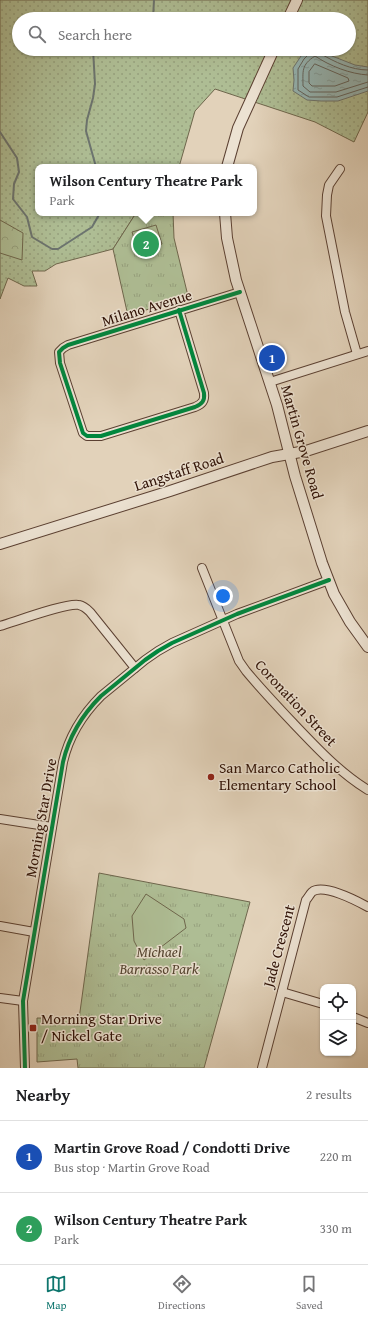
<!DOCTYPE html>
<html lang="en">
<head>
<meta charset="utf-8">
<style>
  body { margin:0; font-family:"Gentium Book Plus",serif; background:#f2f2f2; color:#202124 }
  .controls { position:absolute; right:12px; bottom:12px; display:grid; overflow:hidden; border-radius:8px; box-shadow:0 1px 3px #0004 }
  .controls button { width:36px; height:36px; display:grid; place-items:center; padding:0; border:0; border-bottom:1px solid #e0e0e0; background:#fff; color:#202124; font:20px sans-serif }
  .you { position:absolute; left:223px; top:596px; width:14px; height:14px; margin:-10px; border:3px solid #fff; border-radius:50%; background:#1a73e8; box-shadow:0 0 0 6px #1a73e833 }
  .badge { display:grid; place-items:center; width:26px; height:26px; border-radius:50%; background:#0f766e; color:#fff; font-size:13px; font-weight:700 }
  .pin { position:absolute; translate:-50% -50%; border:2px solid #fff; box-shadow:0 1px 4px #0006 }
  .popup { position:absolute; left:35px; top:164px; width:222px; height:52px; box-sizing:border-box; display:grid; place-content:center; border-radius:8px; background:#fff; filter:drop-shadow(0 1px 3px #0005); font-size:13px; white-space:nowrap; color:#757577 }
  .popup b { font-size:15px; color:#202124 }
  .popup::after { content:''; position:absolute; left:50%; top:100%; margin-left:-8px; border:8px solid transparent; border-top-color:#fff }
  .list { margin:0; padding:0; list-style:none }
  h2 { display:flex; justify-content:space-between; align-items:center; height:52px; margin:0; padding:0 16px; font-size:17px }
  h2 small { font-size:13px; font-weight:400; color:#757577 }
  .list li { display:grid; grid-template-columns:26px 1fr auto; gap:12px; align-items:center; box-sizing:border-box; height:72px; padding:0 16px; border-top:1px solid #e0e0e0 }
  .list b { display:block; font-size:15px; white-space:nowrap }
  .list p { margin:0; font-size:13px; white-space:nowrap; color:#757577 }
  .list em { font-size:13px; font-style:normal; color:#757577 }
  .icon { flex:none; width:22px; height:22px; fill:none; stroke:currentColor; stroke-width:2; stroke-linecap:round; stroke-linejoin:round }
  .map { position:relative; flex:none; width:368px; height:1068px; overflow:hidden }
  .search { position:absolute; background:#fff; box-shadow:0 1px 3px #0004; left:12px; right:12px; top:12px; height:44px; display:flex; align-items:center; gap:10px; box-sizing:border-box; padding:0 14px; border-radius:22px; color:#757577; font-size:15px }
  .sheet { height:196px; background:#fff }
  nav { display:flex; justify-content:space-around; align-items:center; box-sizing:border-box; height:56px; border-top:1px solid #e0e0e0; background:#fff; font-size:11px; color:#757577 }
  nav a { display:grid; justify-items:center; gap:2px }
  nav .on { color:#0f766e }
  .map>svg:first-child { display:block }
  .grass { fill:url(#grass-dots); stroke:#6e664c; fill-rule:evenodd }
  .forest { fill:url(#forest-crowns); stroke:#6e664c }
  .park { fill:url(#park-tufts); stroke:#6e664c }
  .pitch { fill:#aebd94; stroke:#6e664c }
  .water { fill:url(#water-ripples); stroke:#6c746f }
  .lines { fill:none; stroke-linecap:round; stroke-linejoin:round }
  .shore { stroke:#62635d; stroke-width:1 }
  .stream { stroke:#6c746f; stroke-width:2 }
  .minor-casing { stroke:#5b4032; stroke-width:10 }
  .tertiary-casing { stroke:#5b4032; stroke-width:12 }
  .minor { stroke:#ece2d2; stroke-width:8 }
  .tertiary { stroke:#ece2d2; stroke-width:10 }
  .cycleway-casing { stroke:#ece2d2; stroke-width:6 }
  .cycleway { stroke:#00873e; stroke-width:4 }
  .poi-dot { fill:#8f2418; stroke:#ece2d2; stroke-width:1.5 }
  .labels { text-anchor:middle; stroke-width:3; stroke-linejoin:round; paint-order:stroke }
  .street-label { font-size:15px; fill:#2e1005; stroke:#ece2d2 }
  .poi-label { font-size:15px; fill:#2e1005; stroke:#ece2d2; text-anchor:start }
  .park-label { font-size:15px; font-style:italic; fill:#544430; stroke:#ece2d2 }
</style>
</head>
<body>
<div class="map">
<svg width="368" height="1068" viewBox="0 0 368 1068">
  <defs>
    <pattern id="grass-dots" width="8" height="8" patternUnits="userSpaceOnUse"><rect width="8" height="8" fill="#aebd94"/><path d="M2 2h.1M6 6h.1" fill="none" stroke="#96a17e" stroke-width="1.8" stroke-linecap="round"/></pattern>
    <pattern id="forest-crowns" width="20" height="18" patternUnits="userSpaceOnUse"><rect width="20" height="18" fill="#aebd94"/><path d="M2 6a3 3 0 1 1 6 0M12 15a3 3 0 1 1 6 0" fill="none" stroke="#96a17e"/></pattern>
    <pattern id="park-tufts" width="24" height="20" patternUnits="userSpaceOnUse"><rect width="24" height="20" fill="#aebd94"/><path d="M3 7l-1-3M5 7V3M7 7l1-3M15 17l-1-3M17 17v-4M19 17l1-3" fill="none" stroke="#96a17e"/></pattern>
    <pattern id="water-ripples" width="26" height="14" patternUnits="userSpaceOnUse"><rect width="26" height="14" fill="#95b6b5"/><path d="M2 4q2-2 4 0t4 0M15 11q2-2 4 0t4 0" fill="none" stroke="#819b9a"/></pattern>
  </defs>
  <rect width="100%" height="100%" fill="#e2d2ba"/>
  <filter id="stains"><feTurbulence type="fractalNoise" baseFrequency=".005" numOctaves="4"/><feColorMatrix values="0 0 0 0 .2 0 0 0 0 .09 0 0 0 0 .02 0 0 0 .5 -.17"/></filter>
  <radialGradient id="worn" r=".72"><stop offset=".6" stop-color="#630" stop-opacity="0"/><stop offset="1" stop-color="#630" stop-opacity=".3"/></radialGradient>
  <path class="grass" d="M0 0H368V112L354 142 315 122 215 89 195 111 179 167H38V213H136L113 249 56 264 45 271H32L37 286H24L8 278 0 299ZM19 19H349V49H19Z"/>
  <path class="forest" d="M0 220 23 233 22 260 0 253Z"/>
  <g class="park">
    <path d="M136 213H173L174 238 188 296 128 316 113 249Z"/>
    <path d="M99 873 250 902 204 1068H78L77 1059 37 1062V1018L79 1019Z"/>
  </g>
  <g class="pitch">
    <path d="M156 225 162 244 138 251 132 232Z"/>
    <path d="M146 894 184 919 186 928 144 960 134 941 132 916Z"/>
  </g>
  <path class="water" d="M309 49H321L332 56 355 65 368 67V91L338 101H321L307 100 293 91 294 80 293 68 301 56Z"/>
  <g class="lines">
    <g class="shore">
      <path d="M311 49 310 53 304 59 298 69V90L309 97H337L368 87"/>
      <path d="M320 49 321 54C335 62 351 70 368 70"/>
      <path d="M315 64 348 78 349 81 335 86H312L309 83V72Z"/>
      <path d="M368 75C350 74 330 66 315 56 301 65 303 71 303 86L310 92H336L368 82"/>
    </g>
    <g class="stream">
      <path d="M153 19 154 0"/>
      <path d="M93 49 95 84 93 98 87 120 86 131 96 167"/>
      <path d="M0 132 17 158 19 172 14 184 13 199 27 217 32 237 52 249H58L92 227 100 213"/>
    </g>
    <g class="minor-casing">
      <g id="minor">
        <path d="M340 169 329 185 327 195 326 216 345 312 357 354"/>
        <path d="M179 310 204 393C205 401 202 404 195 407L101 436H87L83 433 60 363 59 352 63 348 68 345 240 292"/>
        <path d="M270 382 368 351"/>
        <path d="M202 568 239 661 246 671C261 689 278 707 294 724 317 748 339 772 368 790"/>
        <path d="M0 626C14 622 68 602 79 605 84 606 87 609 90 612L135 668"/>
        <path d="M0 819 52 827"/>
        <path d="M0 926 34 932"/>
        <path d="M282 992 323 1004"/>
        <path d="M0 998 23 1001"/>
        <path d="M353 1017 368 1023"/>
        <path d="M25 1068 23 1001 63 762C69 736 82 715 101 696L145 660 158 651 172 643 237 614 329 580"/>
        <path d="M262 1068 306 900C308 898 310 894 312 892 323 883 357 901 368 907"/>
      </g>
    </g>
    <g class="tertiary-casing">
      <g id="tertiary">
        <path d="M288 19 297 0"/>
        <path d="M227 167 238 128 274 49"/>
        <path d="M225 213 227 238 236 280 277 405 295 476 322 563 334 594 350 622 368 647"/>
        <path d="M0 544 170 491 272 457 306 451 368 431"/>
      </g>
    </g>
    <use href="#minor" class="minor"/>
    <use href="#tertiary" class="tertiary"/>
    <g class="cycleway-casing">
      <g id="cycleway">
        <path d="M179 310 204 393C205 401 202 404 195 407L101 436H87L83 433 60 363 59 352 63 348 68 345 240 292"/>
        <path d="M25 1068 23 1001 63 762C69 736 82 715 101 696L145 660 158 651 172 643 237 614 329 580"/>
      </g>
    </g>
    <use href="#cycleway" class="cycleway"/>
  </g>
  <g class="poi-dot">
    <circle cx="211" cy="777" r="4"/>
    <rect x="29" y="1024" width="8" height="8" rx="2"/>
  </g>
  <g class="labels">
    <g class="street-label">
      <text transform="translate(147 308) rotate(-17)" y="5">Milano Avenue</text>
      <text transform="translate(302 442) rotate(74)" y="5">Martin Grove Road</text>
      <text transform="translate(179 472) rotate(-18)" y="5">Langstaff Road</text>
      <text transform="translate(296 703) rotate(47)" y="5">Coronation Street</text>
      <text transform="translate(41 818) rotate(-80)" y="5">Morning Star Drive</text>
      <text transform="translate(279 946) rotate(-75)" y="5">Jade Crescent</text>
    </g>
    <g class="poi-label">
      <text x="219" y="773">San Marco Catholic<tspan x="219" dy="17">Elementary School</tspan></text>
      <text x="41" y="1024">Morning Star Drive<tspan x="41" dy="17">/ Nickel Gate</tspan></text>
    </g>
    <g class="park-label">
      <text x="159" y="957">Michael<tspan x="159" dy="17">Barrasso Park</tspan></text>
    </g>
  </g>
  <rect width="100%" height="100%" filter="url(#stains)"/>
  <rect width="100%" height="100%" fill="url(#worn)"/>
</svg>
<div class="controls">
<button><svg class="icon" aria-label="locate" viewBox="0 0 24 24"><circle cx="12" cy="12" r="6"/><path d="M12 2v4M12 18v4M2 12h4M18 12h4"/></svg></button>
<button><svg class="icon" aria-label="layers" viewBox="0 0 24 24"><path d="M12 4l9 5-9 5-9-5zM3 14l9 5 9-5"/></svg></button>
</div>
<div class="you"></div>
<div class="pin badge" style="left:272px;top:358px;background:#1a4fb4">1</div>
<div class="pin badge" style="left:146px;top:244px;background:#2e9e5b">2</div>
<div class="popup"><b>Wilson Century Theatre Park</b>Park</div>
<div class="search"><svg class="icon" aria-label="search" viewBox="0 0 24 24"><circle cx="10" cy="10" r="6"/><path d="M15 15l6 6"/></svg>Search here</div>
</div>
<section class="sheet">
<h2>Nearby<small>2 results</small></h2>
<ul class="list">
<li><span class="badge" style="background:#1a4fb4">1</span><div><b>Martin Grove Road / Condotti Drive</b><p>Bus stop · Martin Grove Road</p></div><em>220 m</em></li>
<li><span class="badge" style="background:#2e9e5b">2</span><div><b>Wilson Century Theatre Park</b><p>Park</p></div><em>330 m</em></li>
</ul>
</section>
<nav>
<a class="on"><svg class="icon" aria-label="map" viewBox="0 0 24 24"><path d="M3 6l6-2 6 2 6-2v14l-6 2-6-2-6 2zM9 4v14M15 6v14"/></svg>Map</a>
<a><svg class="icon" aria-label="directions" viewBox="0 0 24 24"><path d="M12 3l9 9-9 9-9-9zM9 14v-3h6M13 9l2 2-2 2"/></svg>Directions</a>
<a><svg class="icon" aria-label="saved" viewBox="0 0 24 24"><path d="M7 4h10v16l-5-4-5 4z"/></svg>Saved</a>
</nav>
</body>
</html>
